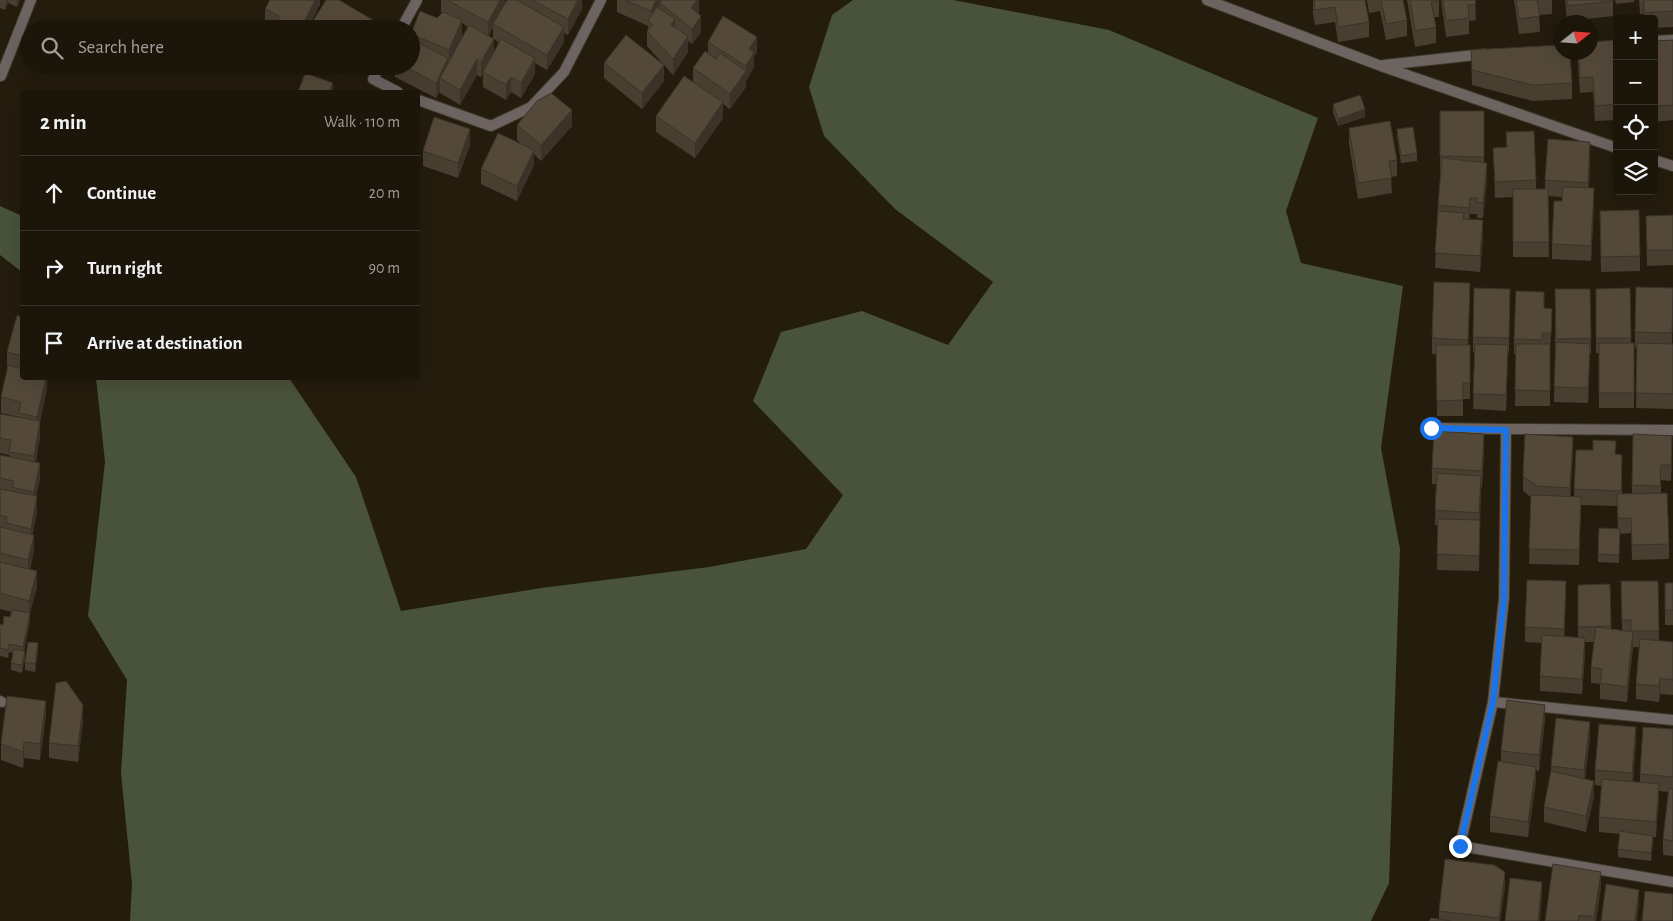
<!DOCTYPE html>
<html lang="en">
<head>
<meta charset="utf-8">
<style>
  body { margin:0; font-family:"Alegreya Sans",sans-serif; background:#282218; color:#f1f3f6 }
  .controls { position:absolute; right:15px; top:15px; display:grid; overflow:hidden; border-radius:5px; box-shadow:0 5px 20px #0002 }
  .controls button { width:45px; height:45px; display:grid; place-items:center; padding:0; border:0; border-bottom:1px solid #39342b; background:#1b150a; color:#f1f3f6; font:25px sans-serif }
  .compass { position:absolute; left:1553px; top:15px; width:45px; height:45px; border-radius:50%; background:#1b150a; box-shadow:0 5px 20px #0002; rotate:73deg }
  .stop { position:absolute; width:15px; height:15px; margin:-11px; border:4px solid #1a73e8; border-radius:50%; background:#fff }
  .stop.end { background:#1a73e8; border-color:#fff; box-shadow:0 1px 5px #0008 }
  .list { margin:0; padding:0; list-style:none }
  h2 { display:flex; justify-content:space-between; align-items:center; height:65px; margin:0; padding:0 20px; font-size:21px }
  h2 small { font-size:16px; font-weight:400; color:#a09f9c }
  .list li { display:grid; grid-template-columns:32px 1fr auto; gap:15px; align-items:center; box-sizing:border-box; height:75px; padding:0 20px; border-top:1px solid #39342b }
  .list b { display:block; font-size:19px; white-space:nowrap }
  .list em { font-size:16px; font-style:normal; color:#a09f9c }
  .icon { flex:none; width:28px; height:28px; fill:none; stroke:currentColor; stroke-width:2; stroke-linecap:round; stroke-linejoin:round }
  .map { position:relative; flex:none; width:1673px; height:921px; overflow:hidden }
  .search { position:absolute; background:#1b150a; box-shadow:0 5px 20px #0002; left:20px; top:20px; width:400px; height:55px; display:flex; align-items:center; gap:12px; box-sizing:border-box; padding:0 18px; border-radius:28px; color:#a09f9c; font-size:19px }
  .panel { position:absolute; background:#1b150a; box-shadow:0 5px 20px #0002; left:20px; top:90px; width:400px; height:290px; border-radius:5px }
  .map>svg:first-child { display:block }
  .forest { fill:#49523a }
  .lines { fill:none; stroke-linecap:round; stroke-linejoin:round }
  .minor-casing { stroke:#3f3829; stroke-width:12 }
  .minor { stroke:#6d6462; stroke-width:10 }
  .wall { fill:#483f31; fill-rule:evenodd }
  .shaded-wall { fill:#3b3328 }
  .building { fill:#544939; stroke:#3b3328 }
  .route { stroke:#1a73e8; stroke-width:6 }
</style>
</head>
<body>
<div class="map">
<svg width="1673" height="921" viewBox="0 0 1673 921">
  <rect width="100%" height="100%" fill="#241c0d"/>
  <g class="forest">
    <path d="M853 0H953L1109 30 1318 118 1286 211 1301 263 1403 286 1381 448 1400 549 1389 883 1371 921H130L132 884 121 773 127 680 88 616 105 462 96 378H289L356 477 401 611 541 588 709 567 806 549 843 495 753 401 781 332 862 311 948 345 993 282 895 209 824 136 809 87 832 15Z"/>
    <path d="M0 206 22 216V272L0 255Z"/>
  </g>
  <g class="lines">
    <g class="minor-casing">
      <g id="minor">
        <path d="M1207 0 1381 66 1617 148"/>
        <path d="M401 29 417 0"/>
        <path d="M1654 41 1673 40"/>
        <path d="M1384 65 1484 54"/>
        <path d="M380 66 373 79 398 92"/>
        <path d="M1 76 31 0"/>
        <path d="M418 100 491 126 531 107 564 72 601 0"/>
        <path d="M1654 160 1673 166"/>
        <path d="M1431 428 1506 429"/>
        <path d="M1673 430 1506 429 1504 598 1493 702 1460 846 1673 882"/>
        <path d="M0 701 2 702"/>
        <path d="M1493 702 1673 720"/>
      </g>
    </g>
    <use href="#minor" class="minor"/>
  </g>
  <g class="wall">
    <path d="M0 0H20L17 7 8 3 5 10 0 8Z"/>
    <path d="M320 0V4L308 29H273L265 25V9Z"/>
    <path d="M441 0H505V4L507 0H582V9L568 35 564 33V42L547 70 535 63V74L521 98 511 92 506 100 483 87V74L481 77 477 75 460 105 440 93V91L436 98 395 77V66H411V32L437 18 442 13 441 12ZM462 23 468 27 458 44 462 36ZM493 27V39L489 36ZM494 39 499 43 494 53Z"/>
    <path d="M617 0H699V13L698 14 701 32 692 44 688 41V52L673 75 647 46V31L648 29V26L617 12Z"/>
    <path d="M1313 0H1365L1369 22V37L1338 42 1335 22 1315 25 1313 14Z"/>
    <path d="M1367 0H1403L1407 20V36L1386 40 1380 11 1369 13Z"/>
    <path d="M1407 0H1439V17H1434L1436 27V43L1415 47Z"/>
    <path d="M1441 0H1475L1476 20 1469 21V34L1446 37Z"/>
    <path d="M1514 0H1552V14L1539 15 1540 32 1519 34Z"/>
    <path d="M1565 0H1613V16L1567 21Z"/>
    <path d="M1615 0H1634V2L1616 4Z"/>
    <path d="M1639 0H1673V27L1654 28V19H1644V14H1640Z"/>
    <path d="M1617 40V120L1595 121 1593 92 1580 93 1577 52H1590Z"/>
    <path d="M1673 40V120L1654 122V41Z"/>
    <path d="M708 42 757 52 754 56V67L746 81V87L730 109 723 104V118L695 158 656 132V116L693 82V68L708 53Z"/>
    <path d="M1471 50 1572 83V99L1533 101 1472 85Z"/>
    <path d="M604 63 664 81 642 109 604 78Z"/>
    <path d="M327 66H347L342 76Z"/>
    <path d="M1333 104 1365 117 1338 126 1333 112Z"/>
    <path d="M1440 111H1484V163L1487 178 1483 218H1477V214H1470V220L1483 236 1480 272 1435 268 1438 205 1441 172H1440Z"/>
    <path d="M517 125 572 126 541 161 534 154V165L517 201 481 184V169L522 145 517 140Z"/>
    <path d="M1349 128 1397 160V176L1391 177 1392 193 1358 199 1349 144Z"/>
    <path d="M1397 129 1417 153V161L1401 163 1397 137Z"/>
    <path d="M470 145 458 178 423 166V151Z"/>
    <path d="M1493 148 1536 180V189H1545V180L1590 157 1589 188 1594 204 1591 261 1552 259V244L1562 201V197L1548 196 1549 257H1513V197L1495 198Z"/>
    <path d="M1673 215V265L1647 266 1646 216Z"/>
    <path d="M1600 226 1640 256V271L1601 272Z"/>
    <path d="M1630 288 1631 343H1634V408H1599V353H1596V289Z"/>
    <path d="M1673 288 1672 344H1673V409L1636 408 1637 348 1635 347V332Z"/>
    <path d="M1510 289 1509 353H1508L1506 411 1473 409 1475 352H1473V337Z"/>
    <path d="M1555 289H1590L1591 354H1590L1588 403 1554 402 1555 346Z"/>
    <path d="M1470 298 1468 345H1470V399H1463V416H1437L1436 354H1432V338Z"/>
    <path d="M1544 308 1552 324 1550 349V406H1515L1516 354H1514V339Z"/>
    <path d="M22 317V378H47V389L40 422V437L36 462 40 479 36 496 37 512 32 535 34 551 30 570 37 587 30 613V621L24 651 25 659 22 673 11 670V663L13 653 9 652 8 658 0 656V624L3 625 10 617 12 612 0 609V455L9 457V455L0 453V414L19 418V417L1 413V397L8 367H7V352Z"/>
    <path d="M1484 449 1482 487H1481L1479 571 1437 570 1438 525H1435L1436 484H1432V468Z"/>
    <path d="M1576 450 1616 454 1622 470V494H1632V485L1672 451 1671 481 1661 480V493L1669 544V559L1632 560 1631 533 1620 534 1619 563 1598 562 1599 528 1618 529 1617 506 1581 505 1579 565 1529 564 1531 497 1523 491V476L1573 452 1570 497H1574Z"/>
    <path d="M1621 581H1658L1659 641 1673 642V695L1660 694 1659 702 1636 699V684L1639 647H1633L1627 702 1600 699V684L1591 683V667L1594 642H1585V654L1582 694 1540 691V676L1542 643 1525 642V627L1566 597 1564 637 1578 638V585L1610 584 1611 629 1622 630Z"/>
    <rect x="1665" y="583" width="8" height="42"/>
    <path d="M38 651 35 672 25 670V662Z"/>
    <path d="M46 716 40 760 24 758 23 768 1 760V744Z"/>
    <path d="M83 720 78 762 49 758V743Z"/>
    <path d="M1545 720 1539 771 1536 770V782L1528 837 1490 832V816L1501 761V751Z"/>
    <path d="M1673 729V856L1663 855V839L1668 792 1659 791 1656 837H1653L1651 861 1618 857V849L1620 834 1599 832V817L1602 786 1595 785V770L1636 742 1633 782H1640V774Z"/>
    <path d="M1590 737 1585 779 1594 796 1586 832 1544 822V807L1551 771V766Z"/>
    <path d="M1505 887 1500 921H1429L1439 919V911Z"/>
    <path d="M1601 888 1596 921H1545Z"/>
  </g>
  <g class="shaded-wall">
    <path d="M6 0H8V3L5 10Z"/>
    <path d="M17 0H20L17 7Z"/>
    <path d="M315 0H320V4L308 29H301Z"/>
    <path d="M500 0H505V6L493 24V27L488 37V22Z"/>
    <path d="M578 0H582V9L568 35V19Z"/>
    <path d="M656 0H663L660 3V6L652 24 651 23V11Z"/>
    <path d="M697 0H699V13L691 24V8Z"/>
    <path d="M701 16V32L692 44V29Z"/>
    <path d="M675 19V34L671 25Z"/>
    <path d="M462 20V36L449 66V50Z"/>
    <path d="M564 27V42L547 70V55Z"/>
    <path d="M688 36V52L673 75V59Z"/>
    <path d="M757 37V52L754 56V67L746 81V66L749 49Z"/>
    <path d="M494 39V54L483 72 481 77V62Z"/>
    <path d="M448 58V74L440 78V91L436 98V83Z"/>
    <path d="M535 58V74L521 98V83Z"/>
    <path d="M477 59V75L460 105V90Z"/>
    <path d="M664 65V81L642 109V93Z"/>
    <path d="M342 66H347L342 76Z"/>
    <path d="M746 71V87L730 109V94Z"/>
    <path d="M511 77V92L506 100V85Z"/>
    <path d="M333 83V92H329Z"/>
    <path d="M723 102V118L695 158V143Z"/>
    <path d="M1365 109V117L1338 126V119Z"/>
    <path d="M572 110V126L541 161V145Z"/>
    <path d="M470 129V145L458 178V163Z"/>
    <path d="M1590 142V157L1588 198V183Z"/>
    <path d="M534 150V165L517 201V186Z"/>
    <path d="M1487 163V178L1483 218V203Z"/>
    <path d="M1594 188V204L1591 261V246Z"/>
    <path d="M1470 198V214L1469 224V208Z"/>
    <path d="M1483 220V236L1480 272V256Z"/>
    <path d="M1590 344V359L1588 403V388Z"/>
    <path d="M1508 345V361L1506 411V395Z"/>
    <path d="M46 378H47V389L40 422V437L34 471V456L37 432V417Z"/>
    <path d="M1484 434V449L1482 487V471Z"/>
    <path d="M1672 436V451L1671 481V465Z"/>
    <path d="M1573 437V452L1570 503V488Z"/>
    <path d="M40 463V479L34 507V492Z"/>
    <path d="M1481 476V492L1479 528V513Z"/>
    <path d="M37 496V512L31 544V529Z"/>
    <path d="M34 535V551L28 576V560Z"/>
    <path d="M37 571V587L29 616V601Z"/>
    <path d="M1566 581V597L1564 644V629Z"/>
    <path d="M30 613V621L23 655V647Z"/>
    <path d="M1633 632V647L1627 702V687Z"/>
    <path d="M1585 638V654L1582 694V679Z"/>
    <path d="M38 643V651L35 672V664Z"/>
    <path d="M25 651V659L22 673V665Z"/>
    <path d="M1660 678V694L1659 702V686Z"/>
    <path d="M46 701V716L40 760V744Z"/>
    <path d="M83 705V720L78 762V746Z"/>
    <path d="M1545 705V720L1539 771V755Z"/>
    <path d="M1590 722V737L1584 785V770Z"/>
    <path d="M1636 727V742L1632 789V773Z"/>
    <path d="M24 742V758L23 768V752Z"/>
    <path d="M1536 767V782L1528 837V822Z"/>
    <path d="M1594 781V796L1586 832V816Z"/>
    <path d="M1659 784V800L1656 837V822Z"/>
    <path d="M1653 836V844L1651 861V853Z"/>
    <path d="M1505 872V887L1500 921H1499Z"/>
    <path d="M1601 872V888L1596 921H1594Z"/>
    <path d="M1542 882V897L1540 921H1538Z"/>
    <path d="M1639 890V905L1637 921H1635Z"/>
  </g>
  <g class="building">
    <path d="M270 0H315L301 29H278L279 16 265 9Z"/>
    <path d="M326 0H339L378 23 374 29H308Z"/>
    <path d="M447 0H500L488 22Z"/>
    <path d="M507 0H517L564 27 547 55 493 24Z"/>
    <path d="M532 0H578L568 19Z"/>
    <path d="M625 0H656L651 11Z"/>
    <path d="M662 0H697L691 8 701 16 692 29 660 3Z"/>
    <path d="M1314 0H1365L1369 22 1338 27 1335 7 1315 10Z"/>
    <path d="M1381 0H1403L1407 20 1386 24Z"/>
    <path d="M1410 0H1439V1L1431 2 1436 27 1415 31Z"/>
    <path d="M1443 0H1475L1476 4 1468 5 1469 18 1446 21Z"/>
    <path d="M1516 0H1539H1537L1540 16 1519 19Z"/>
    <path d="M1567 0H1613V1L1567 6Z"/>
    <path d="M1644 0H1673V11L1644 13Z"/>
    <path d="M657 7 675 19 671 25 688 36 673 59 647 31 653 25 648 20Z"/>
    <path d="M420 11 437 18 443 12 462 20 449 50 411 34Z"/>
    <path d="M723 16 757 37 749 49 754 52 746 66 708 42Z"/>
    <path d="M469 25 494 39 481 62 477 59 460 90 440 78Z"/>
    <path d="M626 35 664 65 642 93 604 63Z"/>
    <path d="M411 39 448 58 436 83 404 66H411Z"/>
    <path d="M501 39 535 58 521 83 511 77 506 85 483 72Z"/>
    <path d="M1617 40V104L1595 106 1593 77 1580 78 1578 52H1590V42Z"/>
    <path d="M1673 40V105L1654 106V41Z"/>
    <path d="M1560 45V52H1570L1572 83 1533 85 1472 70 1471 50Z"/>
    <path d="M705 51 716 59 720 53 746 71 730 94 693 68Z"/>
    <path d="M305 73 333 83 329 92H298Z"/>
    <path d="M684 76 723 102 695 143 656 116Z"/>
    <path d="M551 93 572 110 541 145 517 125 537 101Z"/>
    <path d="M1360 95 1365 109 1338 119 1333 104Z"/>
    <path d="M1440 111H1484V157L1440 156Z"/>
    <path d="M434 117 470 129 458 163 423 151Z"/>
    <path d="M1390 121 1397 160 1389 161 1392 178 1358 183 1349 128Z"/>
    <path d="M1413 127 1417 153 1401 156 1397 129Z"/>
    <path d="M1534 131 1536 180 1495 182 1493 148 1507 147 1506 132Z"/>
    <path d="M498 133 534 150 517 186 481 169Z"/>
    <path d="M1548 139 1590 142 1588 183 1545 180Z"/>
    <path d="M1442 158 1487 163 1483 203 1477 202V198H1470L1469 208 1438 205Z"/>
    <path d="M1563 187 1594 188 1591 246 1552 244 1554 201H1562Z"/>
    <path d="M1513 189H1548L1549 242H1513Z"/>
    <path d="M1639 210 1640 256 1601 257 1600 211Z"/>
    <path d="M1438 211 1464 213 1463 219 1483 220 1480 256 1435 253Z"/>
    <path d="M1673 215V250H1647L1646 216Z"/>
    <path d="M1434 282 1470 283 1468 340 1432 338Z"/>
    <path d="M1636 287 1673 288 1672 333 1635 332Z"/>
    <path d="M1474 288 1510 289 1509 338 1473 337Z"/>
    <path d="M1630 288 1631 338H1596V289Z"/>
    <path d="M1555 289H1590L1591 338 1556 339Z"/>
    <path d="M1516 291 1544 292V308L1552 309 1551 333H1542V340L1514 339Z"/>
    <path d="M17 315 22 317V356L7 352Z"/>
    <path d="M1556 342 1590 344 1588 388 1554 387Z"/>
    <rect x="1599" y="343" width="35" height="50"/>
    <path d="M1637 343 1673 344V394L1636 393Z"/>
    <path d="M1475 344 1508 345 1506 395 1473 394Z"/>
    <path d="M1516 344H1550V391L1515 390Z"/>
    <path d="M1436 345H1470V383H1463V400L1437 401Z"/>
    <path d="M8 365 22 369V378H46L37 417 19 413 21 402 1 397Z"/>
    <path d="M0 414 40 421 34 456 9 452 11 440 0 438Z"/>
    <path d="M1434 431 1484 434 1482 471 1432 468Z"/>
    <path d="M1525 434 1573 437 1570 488 1537 486 1523 476Z"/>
    <path d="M1633 434 1672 436 1671 465H1661L1660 486 1632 485Z"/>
    <path d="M1593 440 1616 441 1615 454 1622 455 1621 491 1574 489 1576 450H1593Z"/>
    <path d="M0 455 40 463 34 492 12 487 14 481 0 478Z"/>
    <path d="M1437 473 1481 476 1479 513 1435 510Z"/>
    <path d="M0 489 37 496 31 529 6 523 7 517 0 515Z"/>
    <path d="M1667 493 1669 544 1632 545 1631 518H1618L1617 494Z"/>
    <path d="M1531 495 1581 497 1579 550 1529 549Z"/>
    <path d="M1438 519 1480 520 1479 556 1437 554Z"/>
    <path d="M0 527 34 535 28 560 0 553Z"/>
    <path d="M1599 528 1620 529 1619 555 1598 554Z"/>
    <path d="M0 562 37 571 29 601 0 593Z"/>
    <path d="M1527 580 1566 581 1564 629 1525 627Z"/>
    <path d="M1621 581H1658L1659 631H1631V620H1622Z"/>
    <rect x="1665" y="583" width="8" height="27"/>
    <path d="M1610 584 1611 626 1578 627V585Z"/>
    <path d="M12 610 30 613 23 647 9 644 8 650 0 648V624L3 625 4 616 10 617Z"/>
    <path d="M1596 627 1633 632 1627 687 1600 683 1602 669 1591 667Z"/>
    <path d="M1542 635 1585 638 1582 679 1540 676Z"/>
    <path d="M1640 639 1673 642V680L1660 678 1659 686 1636 684Z"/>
    <path d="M28 642 38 643 35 664 25 662Z"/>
    <path d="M14 649 25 651 22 665 11 663Z"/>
    <path d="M66 681 83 705 78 746 49 743 56 683Z"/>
    <path d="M7 696 46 701 40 744 24 742 23 752 1 744Z"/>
    <path d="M1507 700 1545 705 1539 755 1501 751Z"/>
    <path d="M1556 718 1590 722 1584 770 1551 766Z"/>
    <path d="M1599 724 1636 727 1632 773 1595 770Z"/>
    <path d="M1643 727 1673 729V777L1640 774Z"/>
    <path d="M1498 761 1536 767 1528 822 1490 816Z"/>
    <path d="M1551 771 1594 781 1586 816 1544 807Z"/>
    <path d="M1602 779 1659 784 1656 822 1599 817Z"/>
    <path d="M1669 788 1673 789V841L1663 839Z"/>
    <path d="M1620 831 1653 836 1651 853 1618 849Z"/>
    <path d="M1445 859 1494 865 1505 872 1499 918 1439 911Z"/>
    <path d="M1553 864 1601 872 1594 917 1579 915 1578 921H1545Z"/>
    <path d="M1510 878 1542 882 1538 921H1505Z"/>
    <path d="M1606 884 1639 890 1635 921H1601Z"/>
    <path d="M1645 891 1673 894V921H1642Z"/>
    <path d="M1431 918 1451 921H1429Z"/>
  </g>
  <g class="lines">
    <path class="route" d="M1431 428 1506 430 1504 598 1493 702 1460 846"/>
  </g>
</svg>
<div class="controls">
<button>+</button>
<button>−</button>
<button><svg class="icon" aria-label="locate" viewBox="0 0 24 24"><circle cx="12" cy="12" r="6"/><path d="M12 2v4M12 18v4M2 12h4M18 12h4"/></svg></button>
<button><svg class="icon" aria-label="layers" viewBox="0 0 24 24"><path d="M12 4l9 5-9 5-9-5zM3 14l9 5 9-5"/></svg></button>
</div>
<svg class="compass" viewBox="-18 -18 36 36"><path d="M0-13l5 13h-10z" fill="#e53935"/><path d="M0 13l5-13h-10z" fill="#a09f9c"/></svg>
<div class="stop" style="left:1431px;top:428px"></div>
<div class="stop end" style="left:1460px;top:846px"></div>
<div class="search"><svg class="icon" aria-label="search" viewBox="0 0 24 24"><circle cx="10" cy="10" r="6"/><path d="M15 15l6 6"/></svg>Search here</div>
<section class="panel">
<h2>2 min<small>Walk · 110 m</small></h2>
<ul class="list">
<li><svg class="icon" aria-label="ahead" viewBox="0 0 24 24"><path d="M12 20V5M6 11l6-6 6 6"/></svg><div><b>Continue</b></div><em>20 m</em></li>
<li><svg class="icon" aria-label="right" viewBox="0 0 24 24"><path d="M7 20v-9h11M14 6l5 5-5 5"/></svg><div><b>Turn right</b></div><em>90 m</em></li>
<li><svg class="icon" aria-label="arrive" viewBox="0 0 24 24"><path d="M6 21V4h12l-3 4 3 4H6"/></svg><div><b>Arrive at destination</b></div></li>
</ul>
</section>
</div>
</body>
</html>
